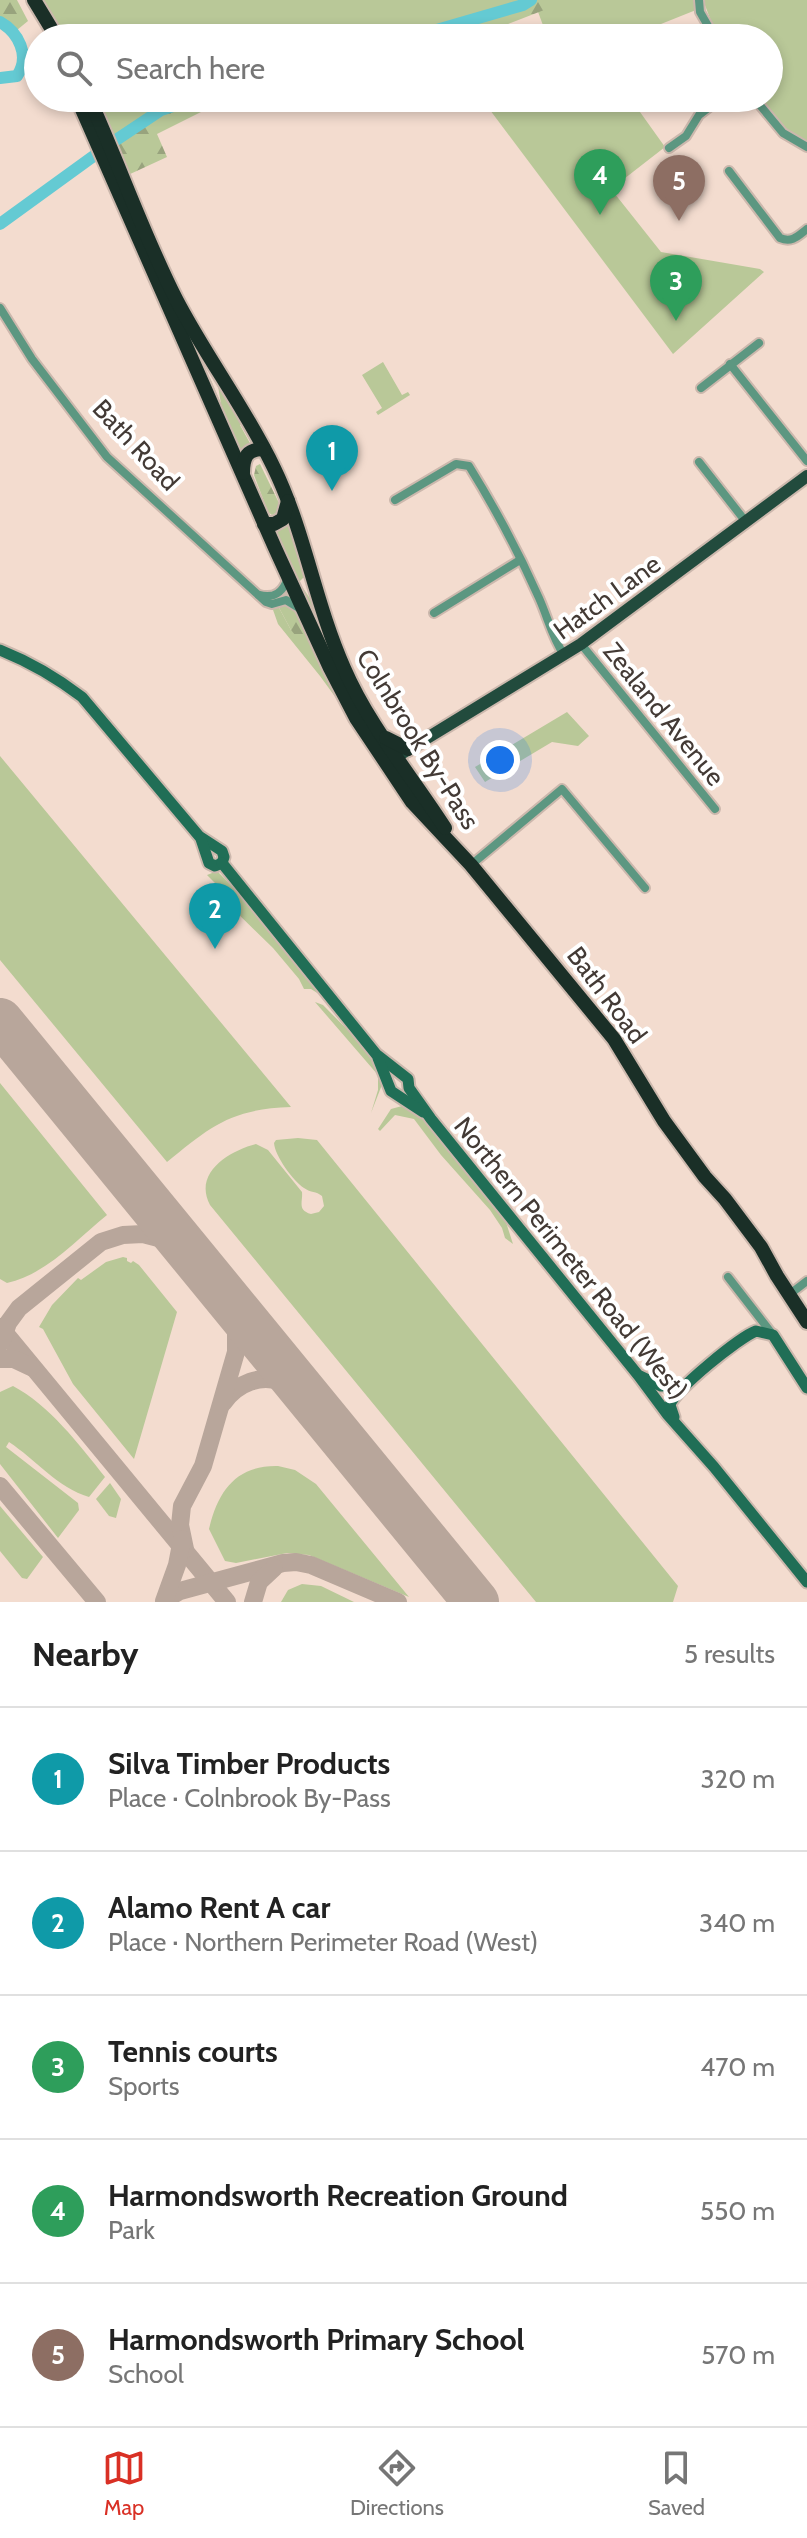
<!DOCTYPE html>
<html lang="en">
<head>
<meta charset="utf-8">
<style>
  body { margin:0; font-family:Cabin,sans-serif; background:#f6f6f6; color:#222 }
  .you { position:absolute; left:500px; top:760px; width:28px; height:28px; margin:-20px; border:6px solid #fff; border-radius:50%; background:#1a73e8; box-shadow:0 0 0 12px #1a73e833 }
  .badge { display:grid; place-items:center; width:52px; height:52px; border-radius:50%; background:#d93025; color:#fff; font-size:26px; font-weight:700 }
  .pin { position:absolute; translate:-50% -66px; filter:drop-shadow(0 2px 4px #0008) }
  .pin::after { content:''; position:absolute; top:42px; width:28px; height:24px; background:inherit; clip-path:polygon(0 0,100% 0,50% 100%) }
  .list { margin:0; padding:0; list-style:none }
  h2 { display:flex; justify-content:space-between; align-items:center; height:104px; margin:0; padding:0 32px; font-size:34px }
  h2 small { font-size:26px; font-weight:400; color:#767676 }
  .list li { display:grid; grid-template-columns:52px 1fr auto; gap:24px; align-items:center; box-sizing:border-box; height:144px; padding:0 32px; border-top:2px solid #e0e0e0 }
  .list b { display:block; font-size:30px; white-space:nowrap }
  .list p { margin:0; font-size:26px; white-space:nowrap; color:#767676 }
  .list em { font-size:26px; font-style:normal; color:#767676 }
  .icon { flex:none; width:44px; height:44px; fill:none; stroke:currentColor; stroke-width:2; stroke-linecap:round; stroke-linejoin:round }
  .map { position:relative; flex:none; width:807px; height:1602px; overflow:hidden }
  .search { position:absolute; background:#fff; box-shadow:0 4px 12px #0003; left:24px; right:24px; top:24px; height:88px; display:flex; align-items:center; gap:20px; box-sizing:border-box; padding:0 28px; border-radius:44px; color:#767676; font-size:30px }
  .sheet { height:824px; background:#fff }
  nav { display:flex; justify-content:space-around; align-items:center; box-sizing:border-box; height:112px; border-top:2px solid #e0e0e0; background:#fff; font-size:22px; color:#767676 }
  nav a { display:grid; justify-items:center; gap:4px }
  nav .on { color:#d93025 }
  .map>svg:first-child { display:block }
  .green { fill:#b9c898 }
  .forest { fill:url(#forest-firs) }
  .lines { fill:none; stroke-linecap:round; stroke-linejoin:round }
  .river { stroke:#64cad3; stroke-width:12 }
  .taxiway { stroke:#b8a69b; stroke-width:18 }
  .runway { stroke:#b8a69b; stroke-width:46 }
  .street-casing { stroke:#ccb8ad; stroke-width:12 }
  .secondary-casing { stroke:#ccb8ad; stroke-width:15 }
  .primary-casing { stroke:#ccb8ad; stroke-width:16 }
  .highway-casing { stroke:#ccb8ad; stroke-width:18 }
  .street { stroke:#5c9781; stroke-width:8 }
  .secondary { stroke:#206e56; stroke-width:11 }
  .primary { stroke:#224b3d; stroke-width:12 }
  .highway { stroke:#1a2f27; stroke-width:14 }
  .labels { text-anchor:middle; stroke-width:8; stroke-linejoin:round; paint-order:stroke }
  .street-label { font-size:26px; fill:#433a35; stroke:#fff }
</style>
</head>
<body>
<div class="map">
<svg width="807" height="1602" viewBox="0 0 807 1602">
  <defs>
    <pattern id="forest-firs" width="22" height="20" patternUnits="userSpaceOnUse" patternTransform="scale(2)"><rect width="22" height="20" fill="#b9c898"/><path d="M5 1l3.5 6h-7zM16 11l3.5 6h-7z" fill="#98a37d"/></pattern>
  </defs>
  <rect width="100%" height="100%" fill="#f3dccf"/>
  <g class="green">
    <path d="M43 0H531L523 5 409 38H63Z"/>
    <path d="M537 0H696V10L626 38H515L544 28 534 1Z"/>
    <path d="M703 0H807V141C785 132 773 116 759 98H769V38H722L711 21Z"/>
    <path d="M89 98H197L161 110 113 142Z"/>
    <path d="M481 98H630L665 147 611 189 661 252 760 269 764 272 673 354Z"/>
    <path d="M383 362 402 395 408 392 410 395 378 415 376 412 382 408 362 375Z"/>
    <path d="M210 378 221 404 217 380 244 422 240 425 251 445 240 457 207 382Z"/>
    <path d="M290 516 310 577 303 578 299 582 319 612 361 719 272 528Z"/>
    <path d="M278 606 291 630 307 634 297 614 355 724 320 676 278 624 272 607Z"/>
    <path d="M567 712 589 736 578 746 552 742 485 782 475 767Z"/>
    <path d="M0 756 291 1107C231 1109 211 1126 167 1162L0 960Z"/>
    <path d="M217 871 233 887 322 996 311 989H304L299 979 273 948 229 905 222 890 207 875Z"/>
    <path d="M315 1002 323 1005C346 1029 372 1050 383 1082L371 1113 378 1090V1075Z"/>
    <path d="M0 1083 107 1215C77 1239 47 1274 7 1283L0 1279Z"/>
    <path d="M402 1106 416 1113 423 1119 505 1219 513 1244 505 1238 502 1228 490 1210 441 1155 414 1119 395 1115 380 1131 378 1129 391 1109Z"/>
    <path d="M298 1138 317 1140 678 1586 673 1602H536L210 1205C193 1173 229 1151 256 1144L268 1150 302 1192C303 1202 297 1210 311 1214L319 1212 324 1206 322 1196C316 1191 311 1193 304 1188 293 1181 275 1156 274 1143L276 1140Z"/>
    <path d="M123 1257 127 1258V1261L131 1263 133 1261 139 1265 177 1312 134 1459 73 1384 43 1329 39 1327 52 1305 78 1278 81 1280 106 1262Z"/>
    <path d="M13 1386C48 1404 79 1444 105 1477L89 1497C58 1488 35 1459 9 1442L6 1447 78 1503 79 1510 58 1538 0 1464V1392Z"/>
    <path d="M278 1466 295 1470 316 1484 409 1597 309 1555 287 1553 236 1563 225 1561 209 1529C218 1491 236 1465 278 1466Z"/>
    <path d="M110 1483 121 1499 116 1518 109 1516 96 1499Z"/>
    <path d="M0 1506 43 1557 27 1579 22 1578 0 1551Z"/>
    <path d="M302 1584 321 1586 354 1602H281L288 1590Z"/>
  </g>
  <g class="forest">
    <path d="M0 0H17L28 21 17 30 0 20Z"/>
    <path d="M537 0H570L472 38H417L524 7Z"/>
    <path d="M203 98H255L232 106 225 100 157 134 167 157 128 175 114 143 162 112Z"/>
    <path d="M260 464 280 505 276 513 272 515 268 512 254 475 256 466Z"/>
    <path d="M283 604C298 608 308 629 308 644L304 646 291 630 278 606Z"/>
  </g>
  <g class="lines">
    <g class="river">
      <path d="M0 22C18 32 31 56 17 76L0 78"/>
      <path d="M409 38 523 5 531 0"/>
      <path d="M0 224 113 142 161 110 197 98"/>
    </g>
    <g class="taxiway">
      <path d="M0 1327 227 1602"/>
      <path d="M1 1343 8 1323 19 1308 101 1242 123 1235 143 1234 166 1240 188 1251"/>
      <path d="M0 1359H14L31 1367"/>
      <path d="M223 1403C237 1383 261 1373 285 1383 293 1387 300 1392 307 1396"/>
      <path d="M0 1486 97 1602"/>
      <path d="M185 1549 180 1525 182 1506 203 1466 236 1352V1327L223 1293"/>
      <path d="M166 1599 180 1591 283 1563 296 1562 311 1565 398 1602"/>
      <path d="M164 1601 177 1565 182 1539"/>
      <path d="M253 1602 259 1582 274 1568"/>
    </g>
    <path class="runway" d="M0 1021 476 1602"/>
    <g class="street-casing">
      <g id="street">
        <path d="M699 0 700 12 715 38"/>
        <path d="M754 98 783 133 807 147"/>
        <path d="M669 148 686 136 699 115 721 98"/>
        <path d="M729 171 780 238C792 243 798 236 807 229"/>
        <path d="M0 308 32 359 107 457 266 602 272 604 286 600 299 608"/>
        <path d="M730 364 807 461"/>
        <path d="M701 388 759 343"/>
        <path d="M699 462 746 522"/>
        <path d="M395 500 456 464 469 466C495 508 519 553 539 598 548 618 552 637 564 655"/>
        <path d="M259 595C275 599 283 592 288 578"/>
        <path d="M434 613 520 560"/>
        <path d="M581 644 715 809"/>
        <path d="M471 865 562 789 645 888"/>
        <path d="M728 1277 773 1335"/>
        <path d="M790 1294 807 1281"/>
      </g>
    </g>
    <g class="secondary-casing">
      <g id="secondary">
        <path d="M0 650C30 662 56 677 82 697L199 836 222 851 224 857 222 863"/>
        <path d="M201 839 209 863 215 866 222 863"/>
        <path d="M222 863 376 1054 408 1079 409 1088 431 1119 638 1375 667 1414 714 1467 807 1582"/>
        <path d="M378 1058 391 1091 423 1112"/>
        <path d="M640 1376 661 1386H684"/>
        <path d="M674 1417 670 1405C674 1390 740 1337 756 1331L773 1335 807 1388"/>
      </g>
    </g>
    <g class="primary-casing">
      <path id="primary" d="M401 754 581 644 807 476"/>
    </g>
    <g class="highway-casing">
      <g id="highway">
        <path d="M34 0 57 38"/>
        <path d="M77 98 275 548 330 668 356 718 412 802 471 865 614 1039 664 1121 705 1177 725 1199 761 1247 777 1276 807 1322"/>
        <path d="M89 98C119 164 143 234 176 299 206 357 246 409 274 468 305 532 315 603 344 668 369 726 411 775 445 828"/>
        <path d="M243 473C243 457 247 449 264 449"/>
        <path d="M264 524H274L283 519 288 501"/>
        <path d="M386 738 408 749"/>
      </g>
    </g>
    <use href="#street" class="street"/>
    <use href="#secondary" class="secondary"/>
    <use href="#primary" class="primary"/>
    <use href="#highway" class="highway"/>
  </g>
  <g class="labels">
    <g class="street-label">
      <text transform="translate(136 445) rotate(47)" y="9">Bath Road</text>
      <text transform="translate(607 597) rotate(-36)" y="9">Hatch Lane</text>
      <text transform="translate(664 714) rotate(51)" y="9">Zealand Avenue</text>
      <text transform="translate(418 739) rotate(58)" y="9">Colnbrook By-Pass</text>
      <text transform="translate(607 995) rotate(53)" y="9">Bath Road</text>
      <text transform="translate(571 1258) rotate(51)" y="9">Northern Perimeter Road (West)</text>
    </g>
  </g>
</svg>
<div class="you"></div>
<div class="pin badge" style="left:332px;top:491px;background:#0f9aa8">1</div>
<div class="pin badge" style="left:215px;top:949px;background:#0f9aa8">2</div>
<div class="pin badge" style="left:676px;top:321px;background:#2e9e5b">3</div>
<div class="pin badge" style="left:600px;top:215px;background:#2e9e5b">4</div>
<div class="pin badge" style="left:679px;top:221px;background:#8d6e63">5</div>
<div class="search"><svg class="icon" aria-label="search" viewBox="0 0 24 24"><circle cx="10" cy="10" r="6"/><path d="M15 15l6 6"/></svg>Search here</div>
</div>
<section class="sheet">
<h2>Nearby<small>5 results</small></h2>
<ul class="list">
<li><span class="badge" style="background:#0f9aa8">1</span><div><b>Silva Timber Products</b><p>Place · Colnbrook By-Pass</p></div><em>320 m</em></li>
<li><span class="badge" style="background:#0f9aa8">2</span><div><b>Alamo Rent A car</b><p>Place · Northern Perimeter Road (West)</p></div><em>340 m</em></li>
<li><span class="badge" style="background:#2e9e5b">3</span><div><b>Tennis courts</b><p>Sports</p></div><em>470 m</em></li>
<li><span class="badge" style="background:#2e9e5b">4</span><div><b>Harmondsworth Recreation Ground</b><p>Park</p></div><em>550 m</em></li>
<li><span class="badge" style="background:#8d6e63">5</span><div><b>Harmondsworth Primary School</b><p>School</p></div><em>570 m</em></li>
</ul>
</section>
<nav>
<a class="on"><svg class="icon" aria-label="map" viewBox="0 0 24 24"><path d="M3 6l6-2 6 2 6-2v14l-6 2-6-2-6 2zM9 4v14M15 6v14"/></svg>Map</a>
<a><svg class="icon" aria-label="directions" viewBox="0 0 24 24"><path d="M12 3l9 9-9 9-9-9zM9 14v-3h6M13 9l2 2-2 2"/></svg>Directions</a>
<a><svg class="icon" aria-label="saved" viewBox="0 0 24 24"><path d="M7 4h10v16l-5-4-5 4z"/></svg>Saved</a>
</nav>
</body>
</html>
